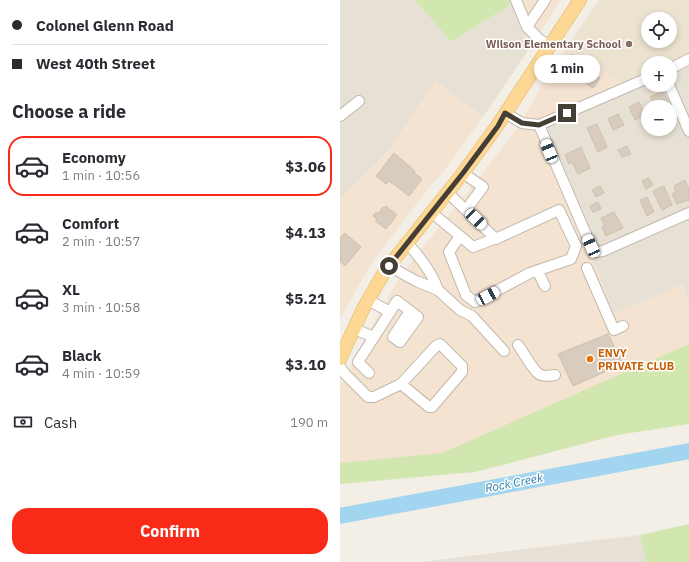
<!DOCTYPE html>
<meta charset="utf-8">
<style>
:root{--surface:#fff;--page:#f2f2f3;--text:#2b2b33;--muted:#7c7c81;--line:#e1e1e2;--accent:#f82a18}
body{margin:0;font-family:"IBM Plex Sans",sans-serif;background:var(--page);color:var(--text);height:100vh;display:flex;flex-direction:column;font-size:15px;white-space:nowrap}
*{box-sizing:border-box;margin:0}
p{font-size:13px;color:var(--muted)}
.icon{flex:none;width:22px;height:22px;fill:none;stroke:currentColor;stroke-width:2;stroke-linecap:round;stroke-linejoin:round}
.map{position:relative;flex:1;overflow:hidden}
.details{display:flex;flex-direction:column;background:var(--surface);width:340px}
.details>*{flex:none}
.hud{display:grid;align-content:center;height:88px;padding:0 12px;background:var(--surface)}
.buttons{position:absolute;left:301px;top:12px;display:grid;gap:8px}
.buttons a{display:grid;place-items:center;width:36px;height:36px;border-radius:50%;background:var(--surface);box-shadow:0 2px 6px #0003;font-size:20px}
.end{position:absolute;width:18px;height:18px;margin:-9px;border:5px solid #453e35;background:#fff;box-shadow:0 0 0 2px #fff}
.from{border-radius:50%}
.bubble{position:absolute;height:28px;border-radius:14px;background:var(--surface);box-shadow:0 2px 6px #0003;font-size:13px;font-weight:700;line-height:28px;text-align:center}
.car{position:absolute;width:12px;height:24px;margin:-12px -6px;border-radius:5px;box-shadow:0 0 3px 1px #0007;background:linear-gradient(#fff 24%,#345 0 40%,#fff 0 76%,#345 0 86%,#fff 0)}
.hud b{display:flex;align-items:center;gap:14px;height:38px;font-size:15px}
.hud b+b{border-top:1px solid var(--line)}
.hud i{width:10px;height:10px;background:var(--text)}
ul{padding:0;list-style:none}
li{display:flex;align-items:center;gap:12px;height:60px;margin:0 8px 6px;padding:0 4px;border:2px solid transparent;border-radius:16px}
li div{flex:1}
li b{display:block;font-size:15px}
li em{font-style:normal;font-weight:700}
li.on{border-color:var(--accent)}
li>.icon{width:36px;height:36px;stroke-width:1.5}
h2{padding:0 12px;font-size:18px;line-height:48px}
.pay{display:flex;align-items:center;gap:10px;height:44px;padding:0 12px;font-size:15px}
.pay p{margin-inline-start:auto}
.cta{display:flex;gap:8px;margin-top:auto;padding:8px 12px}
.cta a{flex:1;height:46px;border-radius:16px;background:var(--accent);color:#fff;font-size:16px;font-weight:700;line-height:46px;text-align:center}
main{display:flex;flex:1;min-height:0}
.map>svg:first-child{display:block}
.residential{fill:#e7e0d4;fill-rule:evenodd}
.commercial{fill:#f5e3d1}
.education{fill:#ece2d0;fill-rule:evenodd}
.green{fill:#d2e7af}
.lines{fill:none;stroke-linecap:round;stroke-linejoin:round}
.river{stroke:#a2d5ef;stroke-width:16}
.building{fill:#d7ccbe;stroke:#cfc0af}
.minor-casing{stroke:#c1b8ac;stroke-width:12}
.major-casing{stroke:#e2b464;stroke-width:14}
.minor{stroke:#fff;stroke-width:10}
.major{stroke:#fdd895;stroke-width:13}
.route{stroke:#453e35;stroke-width:5}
.education-dot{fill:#8d6e63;stroke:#fff;stroke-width:1.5}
.food-dot{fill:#e8710a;stroke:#fff;stroke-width:1.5}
.labels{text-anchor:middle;stroke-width:3;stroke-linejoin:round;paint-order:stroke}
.education-label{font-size:11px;font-weight:bold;fill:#785e54;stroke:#fff;text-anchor:end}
.food-label{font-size:11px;font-weight:bold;fill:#c56008;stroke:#fff;text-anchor:start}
.water-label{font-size:12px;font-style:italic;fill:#2e7da8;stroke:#fff}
</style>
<main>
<section class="details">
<div class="hud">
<b><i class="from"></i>Colonel Glenn Road</b>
<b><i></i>West 40th Street</b>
</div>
<h2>Choose a ride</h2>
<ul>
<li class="on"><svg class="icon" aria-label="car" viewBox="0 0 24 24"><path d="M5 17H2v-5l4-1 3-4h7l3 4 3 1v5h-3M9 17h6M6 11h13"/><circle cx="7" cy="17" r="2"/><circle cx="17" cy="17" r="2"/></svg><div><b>Economy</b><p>1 min · 10:56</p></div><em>$3.06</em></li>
<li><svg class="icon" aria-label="car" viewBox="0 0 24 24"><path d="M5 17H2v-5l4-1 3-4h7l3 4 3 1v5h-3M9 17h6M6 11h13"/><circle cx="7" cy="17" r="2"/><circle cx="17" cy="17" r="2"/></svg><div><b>Comfort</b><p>2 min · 10:57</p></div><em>$4.13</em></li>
<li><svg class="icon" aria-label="car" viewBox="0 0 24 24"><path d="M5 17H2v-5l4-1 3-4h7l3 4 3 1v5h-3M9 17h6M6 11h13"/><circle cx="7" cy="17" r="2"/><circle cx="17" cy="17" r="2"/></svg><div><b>XL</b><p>3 min · 10:58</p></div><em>$5.21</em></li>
<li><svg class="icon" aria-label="car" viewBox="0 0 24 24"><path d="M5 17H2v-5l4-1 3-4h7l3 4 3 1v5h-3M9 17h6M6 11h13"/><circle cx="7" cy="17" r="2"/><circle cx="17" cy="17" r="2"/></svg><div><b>Black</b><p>4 min · 10:59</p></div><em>$3.10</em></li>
</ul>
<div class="pay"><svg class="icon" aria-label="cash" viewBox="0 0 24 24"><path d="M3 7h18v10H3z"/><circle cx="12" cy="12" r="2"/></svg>Cash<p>190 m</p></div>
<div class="cta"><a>Confirm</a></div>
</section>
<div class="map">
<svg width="349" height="562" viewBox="0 0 349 562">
<rect width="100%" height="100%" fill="#f3eee6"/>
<path class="residential" d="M0,0H75L111,42L173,3L191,46L143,117L95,81L49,150L0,199Z
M349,61V305L342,285L274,313L199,125L308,78V85H330V69ZM308,107H330V129H308Z
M300,535L306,562H82Z"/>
<path class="commercial" d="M172,0H221L191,46L173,3Z
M227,47L289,87L199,125L274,313L342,285L349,305V344L106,453L0,463V386L28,333L58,280L77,254L124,197L182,123L184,117L204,81Z
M95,81L143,117L101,175L95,180L35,258L0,318V199L49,150Z"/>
<path class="education" d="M259,0H349V61L330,69V63H308V78L289,87L227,47ZM308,19H330V41H308Z"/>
<path class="green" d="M75,0H172L173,3L111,42Z
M349,344V424L277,435L135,472L0,484V463L102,453Z
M349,524V562H306L300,535Z"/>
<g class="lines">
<path class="river" d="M0,516L349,451"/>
</g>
<path class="building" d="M232,54L241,60L231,74L221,67Z
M239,64L260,78L253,88L232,74Z
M323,91L329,104L322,107H315L310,97Z
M299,102L305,115L295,120L289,107Z
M278,114L284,125L273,130L268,119Z
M257,124L267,147L258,152L247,128Z
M287,146L291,154L282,157L278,150Z
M241,147L250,168L238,174L232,162L229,164L225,155Z
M54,153L75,171L74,173L82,179L69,196L49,181L46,184L36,176Z
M309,178L313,185L306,189L302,181Z
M345,180L349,189V200L337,204L332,194L336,192L334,186Z
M260,186L264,193L256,197L252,190Z
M324,186L332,205L322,210L313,191Z
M307,197L314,212L307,216L300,200Z
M258,202L261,209L253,212L250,206Z
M46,206L57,215L46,229L35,221L37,219L33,216L36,212L38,214L43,207L44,208Z
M274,212L283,228L266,236L262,227L265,226L261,218Z
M5,233L21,247L5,266L0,261V238Z
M268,334L283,364L233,386L218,354Z"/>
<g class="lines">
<g class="minor-casing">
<path id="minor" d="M176,0L187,27L199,39L210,46
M187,27L205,0
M330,69L349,59
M329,85L349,131
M165,113L182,123L199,125L308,78
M0,116L19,101
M199,125L251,246L256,252L263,251L349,213
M123,173L143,187L126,210
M107,192L156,239
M91,212L120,236L109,252L126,295L135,302L190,273L231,259L236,246L219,210L162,236L133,247L120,236
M67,243C80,257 92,272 98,290
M49,266L76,281L98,290L120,310L132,316L164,351
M247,268L274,330L283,326
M198,272L205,286
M28,300L50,312L18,362L29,373
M50,312L57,301L78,317L60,342L53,337L70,311
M14,329L34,337
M178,345C184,353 192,369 199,374C204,377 210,376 215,375
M0,367L5,374L28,397H34L61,384L96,346L100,344L122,366V372L92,407H89L61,384"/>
</g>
<g class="major-casing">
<path id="major" d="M0,359L24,307L45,271L123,173L157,126L240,0"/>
</g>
<use href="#minor" class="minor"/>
<use href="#major" class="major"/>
</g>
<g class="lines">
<path class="route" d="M49,266L123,173L158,126L165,113L182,123L199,125L227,113"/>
</g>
<circle class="education-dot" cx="289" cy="44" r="4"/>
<circle class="food-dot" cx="250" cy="359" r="4"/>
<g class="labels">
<g class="education-label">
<text x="281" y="48">Wilson Elementary School</text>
</g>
<g class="food-label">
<text x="258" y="357">ENVY<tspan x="258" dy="13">PRIVATE CLUB</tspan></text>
</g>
<g class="water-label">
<text transform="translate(174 483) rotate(-11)" y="4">Rock Creek</text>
</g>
</g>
</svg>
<div class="buttons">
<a><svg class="icon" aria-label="locate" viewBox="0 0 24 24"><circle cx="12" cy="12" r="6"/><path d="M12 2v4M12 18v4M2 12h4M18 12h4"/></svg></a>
<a>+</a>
<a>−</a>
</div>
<i class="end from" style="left:49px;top:266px"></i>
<i class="end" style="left:227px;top:113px"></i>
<div class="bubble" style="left:194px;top:55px;width:66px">1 min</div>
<i class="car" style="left:209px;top:151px;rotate:338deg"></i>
<i class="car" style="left:136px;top:219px;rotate:134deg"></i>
<i class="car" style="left:251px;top:246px;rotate:336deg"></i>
<i class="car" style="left:148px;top:296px;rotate:62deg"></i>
</div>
</main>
